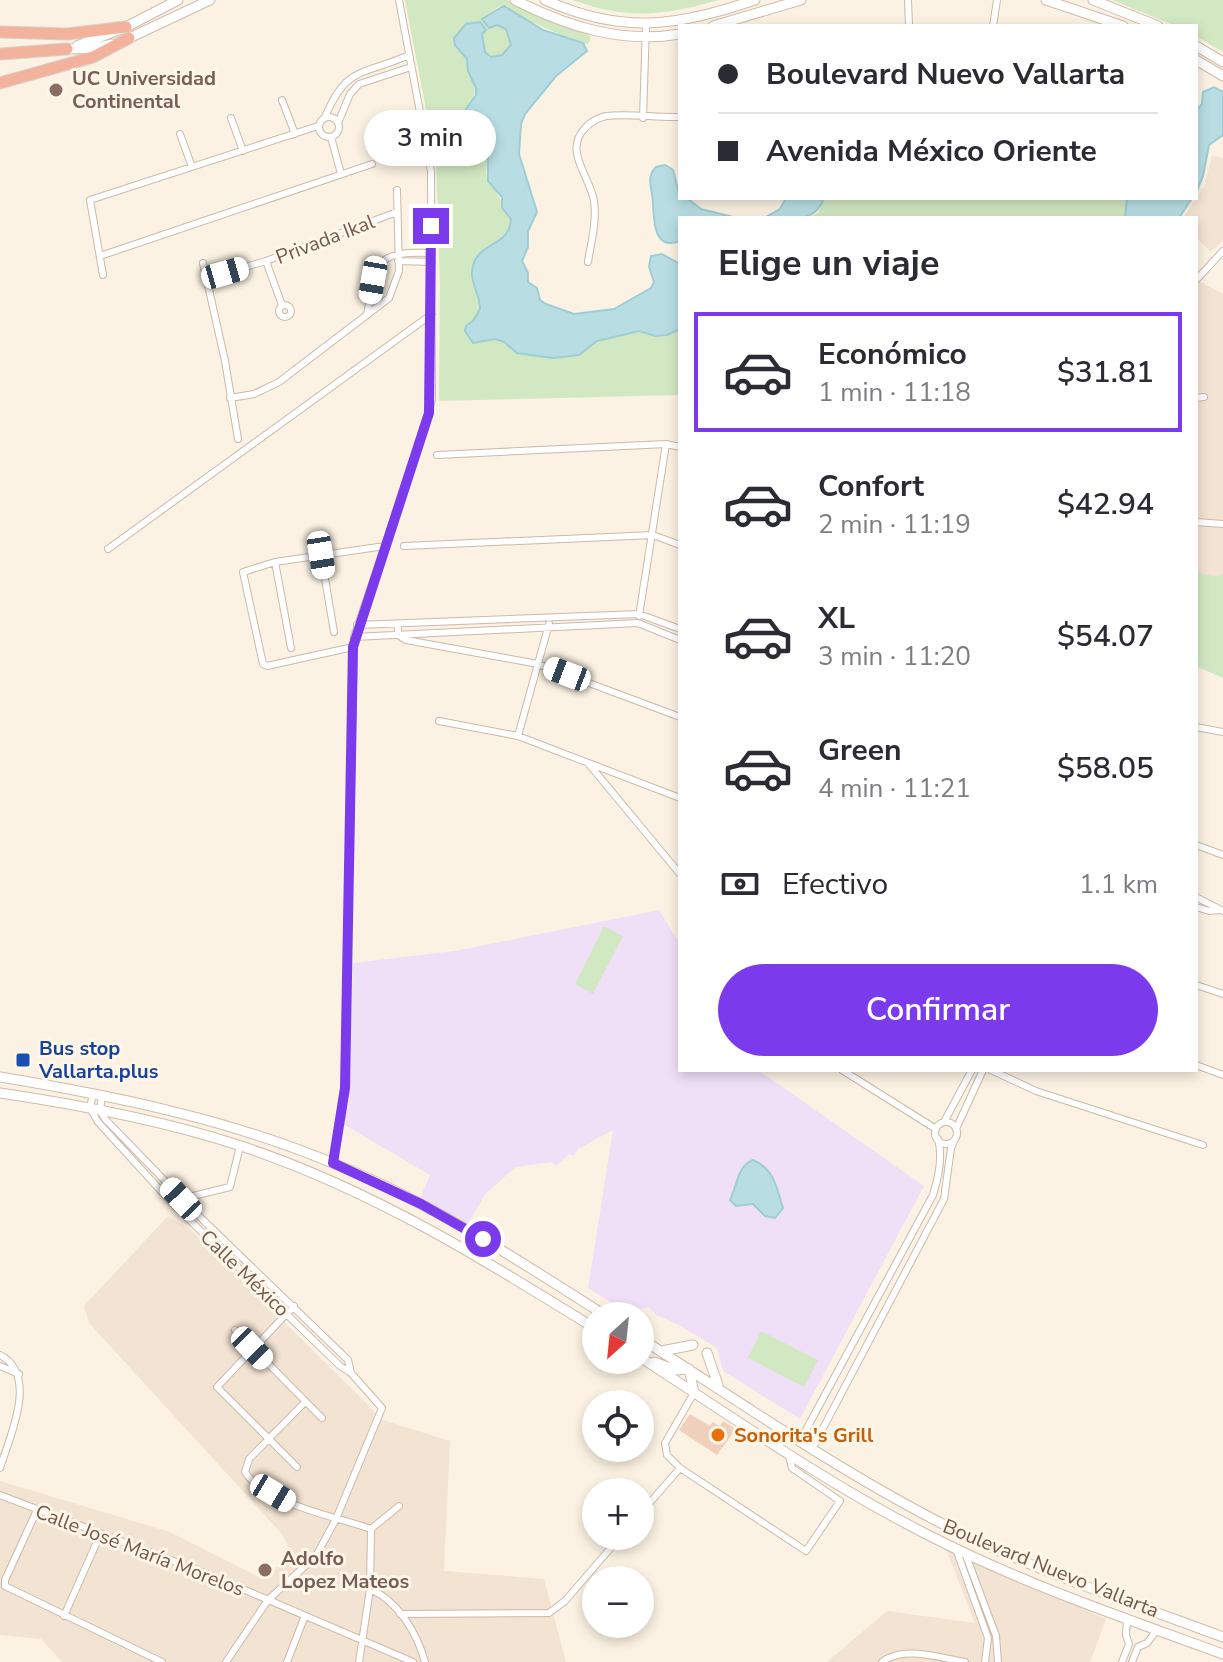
<!DOCTYPE html>
<html lang="es">
<meta charset="utf-8">
<style>
:root{--surface:#fff;--page:#f2f2f3;--text:#2b2b33;--muted:#7c7c81;--line:#e1e1e2;--accent:#7c3aed}
body{margin:0;font-family:"Nunito Sans",sans-serif;background:var(--page);color:var(--text);height:100vh;display:flex;flex-direction:column;font-size:30px;white-space:nowrap}
*{box-sizing:border-box;margin:0}
p{font-size:26px;color:var(--muted)}
.icon{flex:none;width:44px;height:44px;fill:none;stroke:currentColor;stroke-width:2;stroke-linecap:round;stroke-linejoin:round}
.map{position:relative;flex:1;overflow:hidden}
.details{position:absolute;left:678px;top:216px;width:520px;height:856px;display:flex;flex-direction:column;background:var(--surface);border-radius:0px;box-shadow:0 4px 12px #0003}
.details>*{flex:none}
.hud{position:absolute;left:678px;top:24px;width:520px;height:176px;border-radius:0px;box-shadow:0 4px 12px #0003;display:grid;align-content:center;height:176px;padding:0 40px;background:var(--surface)}
.needle{width:52px;rotate:207deg}
.tools{position:absolute;left:582px;top:1302px;display:grid;gap:16px}
.tools a{display:grid;place-items:center;width:72px;height:72px;border-radius:50%;background:var(--surface);box-shadow:0 4px 12px #0003;font-size:40px}
.end{position:absolute;width:36px;height:36px;margin:-18px;border:10px solid #7c3aed;background:#fff;box-shadow:0 0 0 4px #fff}
.from{border-radius:50%}
.bubble{position:absolute;height:56px;border-radius:28px;background:var(--surface);box-shadow:0 4px 12px #0003;font-size:26px;font-weight:600;line-height:56px;text-align:center}
.car{position:absolute;width:24px;height:48px;margin:-24px -12px;border-radius:10px;box-shadow:0 0 6px 2px #0007;background:linear-gradient(#fff 24%,#345 0 40%,#fff 0 76%,#345 0 86%,#fff 0)}
.hud b{display:flex;align-items:center;gap:28px;height:76px;font-size:30px}
.hud b+b{border-top:2px solid var(--line)}
.hud i{width:20px;height:20px;background:var(--text)}
ul{padding:0;list-style:none}
li{display:flex;align-items:center;gap:24px;height:120px;margin:0 16px 12px;padding:0 24px;border:4px solid transparent;border-radius:0px}
li div{flex:1}
li b{display:block;font-size:30px}
li em{font-style:normal;font-weight:600}
li.selected{border-color:var(--accent)}
li>.icon{width:72px;height:72px;stroke-width:1.5}
h2{padding:0 40px;font-size:36px;line-height:96px}
.pay{display:flex;align-items:center;gap:20px;height:88px;padding:0 40px;font-size:30px}
.pay p{margin-inline-start:auto}
.primary-button{display:flex;gap:16px;margin-top:auto;padding:16px 40px}
.primary-button a{flex:1;height:92px;border-radius:48px;background:var(--accent);color:#fff;font-size:32px;font-weight:600;line-height:92px;text-align:center}
.map>svg:first-child{display:block}
.residential{fill:#f3e3d2}
.education{fill:#efe0f7}
.green{fill:#d2e8c2}
.water{fill:#b8dee4;stroke:#9fcdd5;stroke-width:2}
.building{fill:#f0d0bc}
.lines{fill:none;stroke-linecap:round;stroke-linejoin:round}
.street-casing{stroke:#ccb9aa;stroke-width:8}
.secondary-casing{stroke:#d1bbaa;stroke-width:11}
.highway-casing{stroke:#d8d0cc;stroke-width:13}
.street{stroke:#fff;stroke-width:6}
.secondary{stroke:#fff;stroke-width:9}
.highway{stroke:#f3b29c;stroke-width:11}
.route{stroke:#7c3aed;stroke-width:10}
.education-dot{fill:#8d6e63;stroke:#fef6e9;stroke-width:3}
.transit-dot{fill:#1a4fb4;stroke:#fef6e9;stroke-width:3}
.food-dot{fill:#e8710a;stroke:#fef6e9;stroke-width:3}
.labels{text-anchor:middle;stroke-width:6;stroke-linejoin:round;paint-order:stroke}
.education-label{font-size:20px;font-weight:bold;fill:#785e54;stroke:#fef6e9;text-anchor:start}
.street-label{font-size:20px;fill:#72584a;stroke:#fef6e9}
.transit-label{font-size:20px;font-weight:bold;fill:#164399;stroke:#fef6e9;text-anchor:start}
.food-label{font-size:20px;font-weight:bold;fill:#c56008;stroke:#fef6e9;text-anchor:start}
</style>
<div class="map">
<svg width="1223" height="1662" viewBox="0 0 1223 1662">
<rect width="100%" height="100%" fill="#fbf2e3"/>
<path class="residential" d="M1212,156L1223,158V240L1211,252L1196,237V218H1183L1204,187Z
M1201,282L1223,294V575L1214,576L1196,572V285Z
M168,1216L191,1230L383,1420L450,1441L444,1571L544,1579L566,1662H62L41,1639L0,1635V1481L170,1532L263,1579L292,1555L282,1534L89,1323L84,1306Z
M945,1546L1106,1619L1090,1662H827L887,1611L975,1623Z"/>
<path class="education" d="M659,910L680,944V1070H758L924,1186L800,1419L723,1371L717,1348L677,1324L656,1315L649,1307L627,1312L588,1288L613,1130L578,1149L574,1156L569,1154L556,1166L552,1162L516,1167L486,1193L468,1224L420,1198L430,1175L343,1124L349,1102L353,963L455,951Z"/>
<path class="green" d="M405,0H507L590,36V42L585,45L577,42L498,7L482,19L506,29L511,45L502,55L491,57L485,52L482,34L486,29L455,45C468,58 484,90 468,105L476,141L488,155L486,173L511,219C511,235 500,243 487,248L476,295L480,309L473,322L517,353L553,358L579,355L597,341L639,331L655,336L668,335L680,329V395L439,401L440,284L436,162Z
M572,0H719C662,16 628,20 572,0Z
M1112,0H1223V52L1196,36V26H1176Z
M824,198H1127L1125,218H809L819,212Z
M1196,572L1214,576L1223,575V678L1196,666Z
M604,926L623,936L593,994L575,984Z
M761,1331L818,1360L804,1387L748,1358Z"/>
<path class="water" d="M504,6L543,30L583,43L587,51L556,76L525,114L521,124L519,154L537,212L528,231V247L522,261L528,273V282L537,288L540,300L546,304L574,314L614,309L651,288L654,282L649,267L651,256L662,254L680,264V329L667,335L655,336L639,331L597,341L579,355L553,358L517,353L504,342L495,339L473,343L465,331L466,326L473,321L480,309C480,292 466,279 475,260C485,242 510,244 511,219L502,208V197L488,181V155L483,146L467,137L464,131L466,109L476,95V88L468,71L467,59L455,45L454,38L466,24L480,22L486,30L482,34L485,52L491,57L502,55L511,45L506,29L497,25L489,28L482,19Z
M1214,87L1223,92V135L1209,145L1203,176L1196,193V111L1202,104L1203,92Z
M665,165L673,170L680,198H687L701,209L737,218H680V241C654,251 654,222 653,204C653,190 645,178 656,167Z
M786,198H824C815,225 788,218 764,218L780,209Z
M1127,198H1192L1179,218H1125Z
M753,1160C775,1169 777,1190 783,1208L775,1218L765,1216L753,1204L736,1206L730,1200C737,1187 737,1166 753,1160Z"/>
<path class="building" d="M690,1414L710,1426L713,1422L720,1426L723,1421L736,1429L717,1455L679,1430Z"/>
<g class="lines">
<g class="street-casing">
<path id="street" d="M908,0L909,26
M993,26L997,0
M282,100L295,134
M319 127a10 10 0 1 1 20 0a10 10 0 1 1-20 0Z
M325,117C347,65 362,76 409,55
M231,118L243,151
M643,118L646,25
M338,123L350,94L359,84L411,67
M180,134L192,167
M331,137L341,174
M100,256L372,164
M266,261L282,305
M398,261L432,262
M588,262C591,242 597,222 594,201C590,176 563,151 585,128C591,121 598,118 606,116C628,113 657,118 680,117
M203,263L225,361L238,439
M103,275L90,200L318,126
M207,278L266,261L397,212
M1196,280L1223,251
M279 311a6 6 0 1 1 12 0a6 6 0 1 1-12 0Z
M367,315C376,262 374,251 432,253
M230,398L254,394L279,382L389,298L399,271L397,190
M1196,398L1204,397
M437,455L666,444L680,447
M1196,522L1223,524
M404,546L653,535L680,545
M108,549L432,314
M321,555L334,632
M275,562L291,648
M639,616L666,444
M398,624V635L406,640L538,664L680,717
M357,625L639,614L680,629
M354,637L638,623L680,640
M353,647L267,666L263,664L243,572L275,562L385,546
M439,721L518,736L680,798
M1196,727L1223,732
M518,736L549,624
M588,763L680,874
M1196,845L1223,855
M1196,897L1223,911
M1196,907L1209,911L1220,910
M1196,985L1223,994
M1196,1065L1223,1075
M842,1070L936,1129
M991,1070L1036,1091L1203,1145
M93,1093L90,1108L98,1122L173,1204L340,1366L351,1373L382,1408L336,1519L316,1556L268,1600L226,1662
M102,1096L100,1110L105,1119L203,1220L348,1360L351,1373
M944,1122L972,1070
M935 1133a11 11 0 1 1 22 0a11 11 0 1 1-22 0Z
M956,1129L983,1070
M333,1163L345,1088L354,637L425,427L432,399L431,171L399,0
M181,1199L230,1187L240,1146
M294,1306L217,1387L297,1467
M235,1330L322,1418
M0,1355C39,1375 10,1436 0,1468
M0,1366L19,1374
M694,1393L665,1443L667,1455L680,1468L806,1551L840,1501L792,1468L789,1456
M305,1402L249,1459L245,1472C265,1504 338,1517 371,1529
M800,1441L933,1195C938,1179 943,1156 938,1139
M812,1449L944,1199L951,1148L955,1139
M0,1495L210,1575L413,1662
M640,1514L680,1468
M371,1529L399,1506
M956,1549L988,1638L985,1662
M965,1553L996,1636L998,1662
M5,1586L162,1662
M5,1586V1580L37,1510
M370,1589C398,1601 417,1633 425,1662
M400,1614L549,1613L565,1601L621,1536
M64,1616L100,1535
M287,1662L304,1618
M359,1662L370,1589L371,1529
M882,1662C904,1645 940,1658 965,1662
M1122,1662L1129,1644L1126,1635L1127,1619
M1132,1662L1138,1647L1147,1643L1157,1630"/>
</g>
<g class="secondary-casing">
<path id="secondary" d="M515,0C566,26 622,44 680,34
M545,0C623,35 677,26 755,0
M1046,0L1123,26
M1093,0L1158,26
M713,26L801,0
M125,40L210,0
M77,46L126,27L178,0
M1196,46L1223,62
M67,49L95,48L111,44
M1196,60L1223,76
M0,1077C114,1096 228,1119 335,1164C432,1203 518,1260 606,1316
M0,1093C81,1105 161,1120 238,1145C367,1187 482,1258 596,1329
M640,1338C737,1400 833,1467 935,1520C1027,1568 1126,1601 1223,1637
M662,1351L693,1345
M707,1353L718,1385
M640,1357C735,1419 829,1485 930,1536C1024,1584 1124,1618 1223,1654
M654,1362L676,1370L689,1369L694,1393"/>
</g>
<g class="highway-casing">
<path id="highway" d="M0,32L67,34L126,27
M0,54L67,49
M0,83L93,57L129,38"/>
</g>
<use href="#street" class="street"/>
<use href="#secondary" class="secondary"/>
<use href="#highway" class="highway"/>
</g>
<g class="lines">
<path class="route" d="M431,226L429,413L353,647L345,1088L333,1163L421,1204L483,1239"/>
</g>
<g class="education-dot">
<circle cx="56" cy="90" r="8"/>
<circle cx="265" cy="1570" r="8"/>
</g>
<rect class="transit-dot" x="15" y="1052" width="16" height="16" rx="4"/>
<circle class="food-dot" cx="718" cy="1435" r="8"/>
<g class="labels">
<g class="education-label">
<text x="72" y="85">UC Universidad<tspan x="72" dy="23">Continental</tspan></text>
<text x="281" y="1565">Adolfo<tspan x="281" dy="23">Lopez Mateos</tspan></text>
</g>
<g class="street-label">
<text transform="translate(325 239) rotate(-21)" y="7">Privada Ikal</text>
<text transform="translate(245 1273) rotate(44)" y="7">Calle México</text>
<text transform="translate(140 1550) rotate(21)" y="7">Calle José María Morelos</text>
<text transform="translate(1051 1568) rotate(22)" y="7">Boulevard Nuevo Vallarta</text>
</g>
<g class="transit-label">
<text x="39" y="1055">Bus stop<tspan x="39" dy="23">Vallarta.plus</tspan></text>
</g>
<g class="food-label">
<text x="734" y="1442">Sonorita's Grill</text>
</g>
</g>
</svg>
<div class="tools">
<a><svg class="needle" viewBox="-14 -14 28 28"><path d="M0-13l5 13h-10z" fill="#e53935"/><path d="M0 13l5-13h-10z" fill="#7c7c81"/></svg></a>
<a><svg class="icon" aria-label="locate" viewBox="0 0 24 24"><circle cx="12" cy="12" r="6"/><path d="M12 2v4M12 18v4M2 12h4M18 12h4"/></svg></a>
<a>+</a>
<a>−</a>
</div>
<i class="end from" style="left:483px;top:1239px"></i>
<i class="end" style="left:431px;top:226px"></i>
<div class="bubble" style="left:364px;top:110px;width:132px">3 min</div>
<i class="car" style="left:225px;top:273px;rotate:74deg"></i>
<i class="car" style="left:373px;top:280px;rotate:190deg"></i>
<i class="car" style="left:321px;top:555px;rotate:171deg"></i>
<i class="car" style="left:567px;top:674px;rotate:291deg"></i>
<i class="car" style="left:181px;top:1199px;rotate:317deg"></i>
<i class="car" style="left:252px;top:1348px;rotate:136deg"></i>
<i class="car" style="left:273px;top:1493px;rotate:121deg"></i>
<div class="hud">
<b><i class="from"></i>Boulevard Nuevo Vallarta</b>
<b><i></i>Avenida México Oriente</b>
</div>
<section class="details">
<h2>Elige un viaje</h2>
<ul>
<li class="selected"><svg class="icon" aria-label="car" viewBox="0 0 24 24"><path d="M5 17H2v-5l4-1 3-4h7l3 4 3 1v5h-3M9 17h6M6 11h13"/><circle cx="7" cy="17" r="2"/><circle cx="17" cy="17" r="2"/></svg><div><b>Económico</b><p>1 min · 11:18</p></div><em>$31.81</em></li>
<li><svg class="icon" aria-label="car" viewBox="0 0 24 24"><path d="M5 17H2v-5l4-1 3-4h7l3 4 3 1v5h-3M9 17h6M6 11h13"/><circle cx="7" cy="17" r="2"/><circle cx="17" cy="17" r="2"/></svg><div><b>Confort</b><p>2 min · 11:19</p></div><em>$42.94</em></li>
<li><svg class="icon" aria-label="car" viewBox="0 0 24 24"><path d="M5 17H2v-5l4-1 3-4h7l3 4 3 1v5h-3M9 17h6M6 11h13"/><circle cx="7" cy="17" r="2"/><circle cx="17" cy="17" r="2"/></svg><div><b>XL</b><p>3 min · 11:20</p></div><em>$54.07</em></li>
<li><svg class="icon" aria-label="car" viewBox="0 0 24 24"><path d="M5 17H2v-5l4-1 3-4h7l3 4 3 1v5h-3M9 17h6M6 11h13"/><circle cx="7" cy="17" r="2"/><circle cx="17" cy="17" r="2"/></svg><div><b>Green</b><p>4 min · 11:21</p></div><em>$58.05</em></li>
</ul>
<div class="pay"><svg class="icon" aria-label="cash" viewBox="0 0 24 24"><path d="M3 7h18v10H3z"/><circle cx="12" cy="12" r="2"/></svg>Efectivo<p>1.1 km</p></div>
<div class="primary-button"><a>Confirmar</a></div>
</section>
</div>
